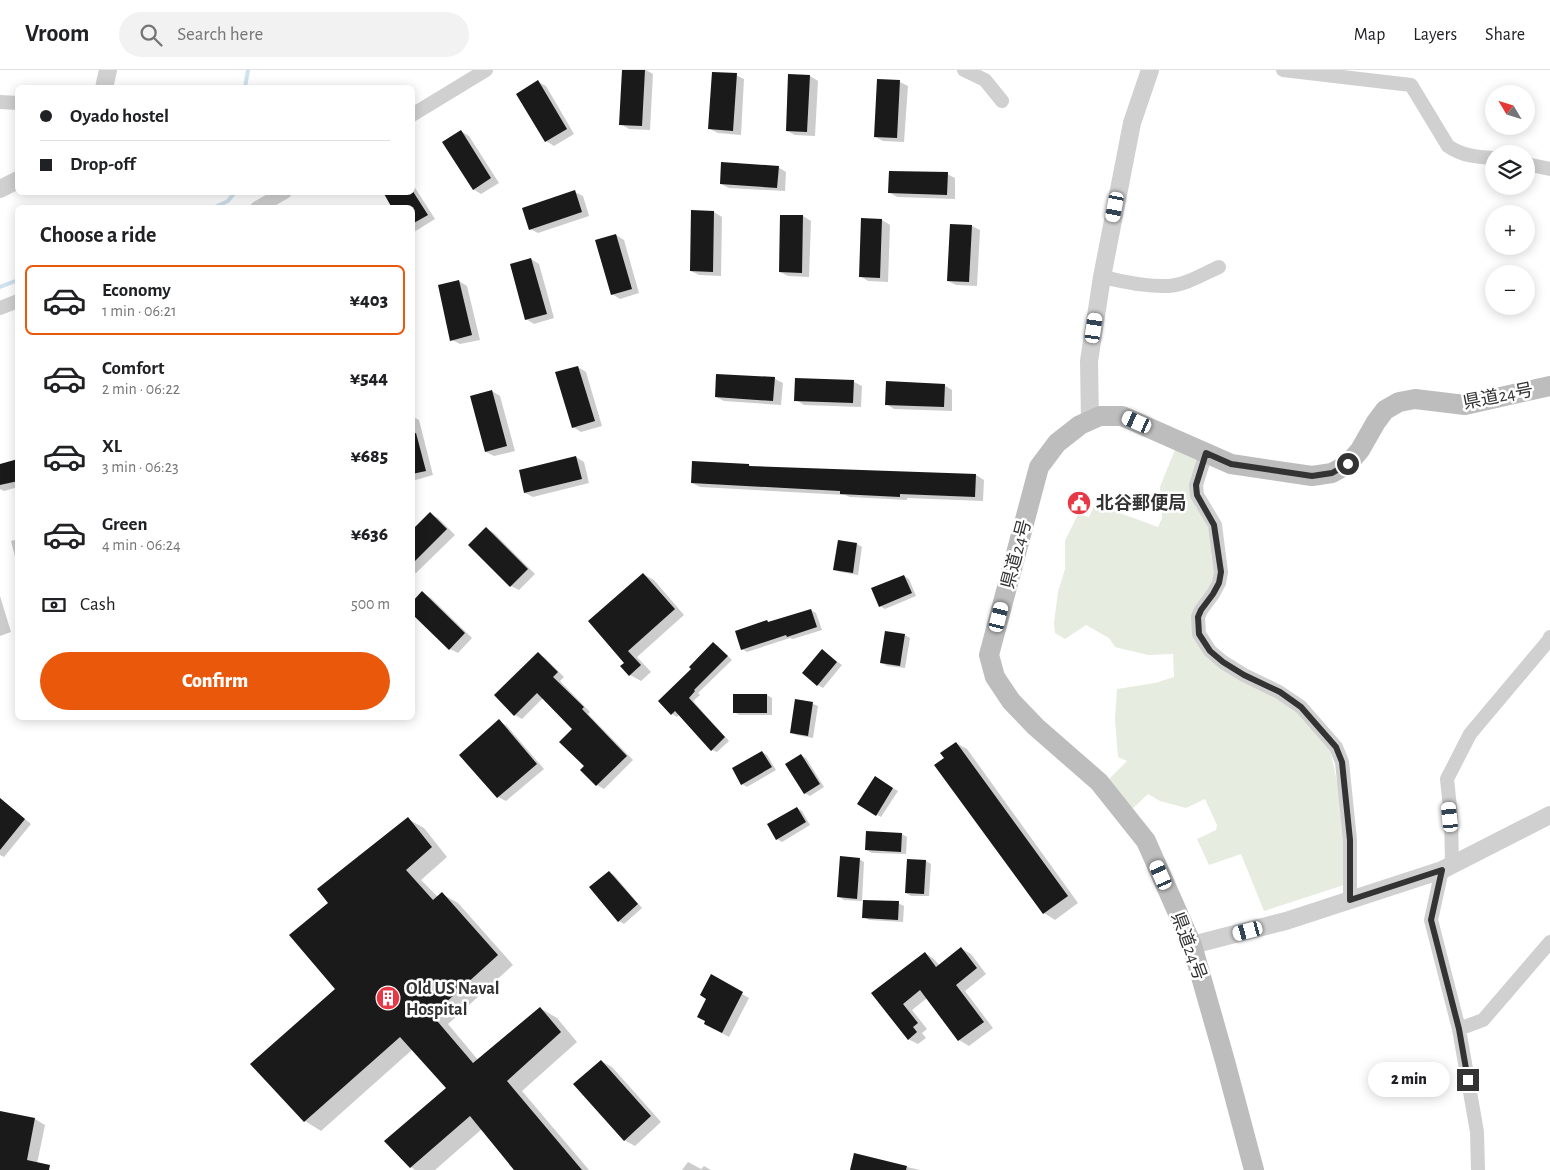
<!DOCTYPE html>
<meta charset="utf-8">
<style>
:root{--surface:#fff;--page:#f2f2f2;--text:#202124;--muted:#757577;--line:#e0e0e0;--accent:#ea580c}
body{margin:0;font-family:"Alegreya Sans","Noto Sans JP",sans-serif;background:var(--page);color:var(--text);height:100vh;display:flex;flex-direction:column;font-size:19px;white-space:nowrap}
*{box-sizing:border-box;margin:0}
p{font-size:16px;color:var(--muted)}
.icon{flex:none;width:28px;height:28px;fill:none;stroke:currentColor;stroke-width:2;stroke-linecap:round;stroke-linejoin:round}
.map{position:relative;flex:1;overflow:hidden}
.sheet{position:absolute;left:15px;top:135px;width:400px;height:515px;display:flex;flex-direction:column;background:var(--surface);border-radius:8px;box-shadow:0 2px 12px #0003}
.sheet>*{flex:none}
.hud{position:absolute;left:15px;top:15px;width:400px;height:110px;border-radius:8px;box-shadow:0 2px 12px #0003;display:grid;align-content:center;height:110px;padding:0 25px;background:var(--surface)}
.needle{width:32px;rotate:308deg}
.controls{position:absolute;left:1485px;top:15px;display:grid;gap:10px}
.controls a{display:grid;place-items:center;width:50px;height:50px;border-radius:50%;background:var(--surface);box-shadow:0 2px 12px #0003;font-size:25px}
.end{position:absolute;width:22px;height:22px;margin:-11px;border:6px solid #333;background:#fff;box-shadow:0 0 0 2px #fff}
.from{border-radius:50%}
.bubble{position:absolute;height:35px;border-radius:18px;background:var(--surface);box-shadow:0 2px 12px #0003;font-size:16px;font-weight:800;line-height:35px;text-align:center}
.car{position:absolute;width:15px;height:30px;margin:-15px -8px;border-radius:6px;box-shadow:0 0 4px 1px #0007;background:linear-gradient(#fff 24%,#345 0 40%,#fff 0 76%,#345 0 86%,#fff 0)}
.hud b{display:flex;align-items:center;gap:18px;height:48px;font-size:19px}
.hud b+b{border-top:1px solid var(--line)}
.hud i{width:12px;height:12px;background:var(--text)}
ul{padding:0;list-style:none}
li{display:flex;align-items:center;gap:15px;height:70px;margin:0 10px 8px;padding:0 15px;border:2px solid transparent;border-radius:8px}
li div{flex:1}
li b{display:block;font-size:19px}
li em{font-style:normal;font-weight:800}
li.on{border-color:var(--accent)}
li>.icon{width:45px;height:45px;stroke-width:1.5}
h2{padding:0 25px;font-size:22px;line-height:60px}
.pay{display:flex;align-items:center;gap:12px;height:55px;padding:0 25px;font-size:19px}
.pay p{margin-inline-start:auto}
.action{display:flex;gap:10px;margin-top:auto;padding:10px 25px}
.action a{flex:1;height:58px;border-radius:30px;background:var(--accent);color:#fff;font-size:20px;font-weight:800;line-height:58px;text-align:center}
header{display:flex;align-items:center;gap:30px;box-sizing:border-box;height:70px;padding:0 25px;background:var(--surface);border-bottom:1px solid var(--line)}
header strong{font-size:24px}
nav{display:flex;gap:28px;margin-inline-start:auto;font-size:18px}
.search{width:350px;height:45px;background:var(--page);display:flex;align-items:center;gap:12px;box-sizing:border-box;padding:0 18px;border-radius:28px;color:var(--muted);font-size:19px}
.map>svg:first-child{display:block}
.green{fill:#e6ecdf}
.shadow{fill:#0003}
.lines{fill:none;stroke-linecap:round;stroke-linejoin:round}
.stream{stroke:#cfe2ee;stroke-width:4}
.building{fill:#1a1a1a}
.minor{stroke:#d0d0d0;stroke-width:14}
.tertiary{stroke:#d0d0d0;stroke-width:18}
.secondary{stroke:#bdbdbd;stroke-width:20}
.route{stroke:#333;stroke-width:6}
.labels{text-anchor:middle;stroke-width:5;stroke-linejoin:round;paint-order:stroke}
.street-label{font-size:18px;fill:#333;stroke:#fff}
.poi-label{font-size:18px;font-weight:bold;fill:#333;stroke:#fff;text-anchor:start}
</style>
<header>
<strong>Vroom</strong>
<div class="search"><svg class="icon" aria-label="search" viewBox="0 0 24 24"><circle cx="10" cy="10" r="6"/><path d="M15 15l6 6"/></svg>Search here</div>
<nav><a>Map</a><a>Layers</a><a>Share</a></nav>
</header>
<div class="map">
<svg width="1550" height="1100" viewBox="0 0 1550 1100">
<rect width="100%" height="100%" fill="#fff"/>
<path class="green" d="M1178,372L1206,384L1196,411L1214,455L1220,495L1199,546L1209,579L1286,627L1330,679L1339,721L1340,740L1344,771V815L1264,841L1241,784L1209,795L1197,769L1216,760L1217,755L1205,729L1186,738L1160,731L1148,724L1127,744L1104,714L1127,691L1118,687L1115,650L1117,619L1155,613L1174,607L1173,584L1148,585L1115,577L1109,568L1086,555L1065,569L1055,563L1054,553L1058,522L1065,499V471L1078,444L1089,447L1095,434L1158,457L1162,448L1160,417Z"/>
<path class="shadow" d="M624,0H646L653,4L650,60L629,59L621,54Z
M736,5L744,9L741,65L718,63L710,59Z
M810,6L818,11L815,66L795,65L787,61Z
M538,12L546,16L574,64L554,76L546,71Z
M900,12L908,16L904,72L883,71L875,67Z
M461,61L469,66L499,113L481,124L473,119Z
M778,97L786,102L785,121L729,118L721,114Z
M947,104L955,108V129L897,127L889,122Z
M412,113L435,149L414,162L412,161Z
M575,122L583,126L589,146L538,163L530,159Z
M692,142H714L722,147L721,206L699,205L691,201Z
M803,146L811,151L809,207L788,206L780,202Z
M882,150L890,155L888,212L868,211L860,206Z
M951,155L972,156L980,160L977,216L956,215L948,211Z
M616,165L624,170L639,223L620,229L612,224Z
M531,189L539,194L554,248L534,254L526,249Z
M459,211L467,216L480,270L460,274L452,270Z
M578,297L586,302L602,356L581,362L573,357Z
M775,309L783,313L781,335L724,331L716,327Z
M854,312L862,316L861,337L804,335L796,330Z
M944,315L952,320V341L894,339L886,334Z
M492,321L500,326L515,381L494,386L486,382Z
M412,346L419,350L433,405L412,411Z
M576,387L584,392L589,413L533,427L525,423Z
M18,391V417L4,421L0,419V395Z
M749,395L752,397L976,405L984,410L983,431L907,428V430L850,427L845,425L700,417L692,413Z
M430,444L438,448L455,465L416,503L412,501V462Z
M486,458L494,463L535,504L519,520L511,516Z
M18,469V491L16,490L11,471Z
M857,474L862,477L858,505L840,502L835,500Z
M643,504L654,510L684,545L637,587L651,602L641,611L630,605L626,593L590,551Z
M904,506L909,509L916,526L885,539L880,536Z
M423,523L431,528L472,568L458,583L450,579Z
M0,526L11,562L0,566Z
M811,540L816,543L822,560L793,569L790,568L747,582L742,579L770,553Z
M886,562L905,565L910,568L905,598L887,596L882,593Z
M713,573L718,576L732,590L698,623L700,625L693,631L729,671L717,682L712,680L680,644L677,647L672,644Z
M823,581L842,595L823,618L818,615Z
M538,584L545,588L564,607L560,611L590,642L588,644L633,690L604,719L597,715L582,700L585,696L574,659L543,628L522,649L515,645Z
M767,625L772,628V645H739L734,642Z
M796,631L813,634L818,636L813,668L796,665L791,662Z
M499,651L507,656L544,699L506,731L498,727Z
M956,673L967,679L1078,833L1055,850L1044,843Z
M762,682L767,685L776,700L747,717L742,714Z
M801,685L806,688L824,717L810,726L804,723Z
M875,708L898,721L881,747L859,734Z
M0,728L31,754L4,787L0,785Z
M797,738L802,741L810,755L782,772L777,769Z
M408,749L424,758L447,787L421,810L438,827L442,824L458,833L513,895L448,954L478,990L540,938L557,948L577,972L522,1021L589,1100H516L482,1059L435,1100H415L411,1097L386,1072L448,1018L413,979L321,1061L305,1051L337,919L329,833Z
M902,764L907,767L906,784L872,783L867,780Z
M859,789L864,792L862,831L844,830L839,827Z
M926,791L931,794L929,826H911L906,823Z
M609,802L614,805L642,838L624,854L619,851Z
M898,833L904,836L903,852L869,850L864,847Z
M962,879L971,884L986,904L965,921L993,958L969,976L959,970L927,928L912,940L927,959L922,963L926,968L918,974L908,969L873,924L925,883L934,889L940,896Z
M712,906L749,928L729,967L712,958L708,928Z
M601,991L612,997L661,1052L635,1076L624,1070Z
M0,1042L35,1049L45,1055L37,1094L45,1100H0Z
M855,1085L920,1100H851Z
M688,1092L701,1099L704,1096L711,1100H682Z"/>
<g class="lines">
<path class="stream" d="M245,18L248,0
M213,138L228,131L235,122
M0,217L18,210"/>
</g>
<path class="building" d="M622,0H645L642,56L619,55Z
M712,2L737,3L733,61L708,59Z
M788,4L810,5L807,62L786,61Z
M877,9L900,10L897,68L874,67Z
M538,10L567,59L545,72L516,24Z
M461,60L491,108L473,120L442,72Z
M721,92L779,96L777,118L720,114Z
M889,101L948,102L947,125L888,123Z
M412,120L428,145L412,154V138H392L383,122H412Z
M575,120L582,142L529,160L522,138Z
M691,140L714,141L713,202L690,201Z
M780,145H803L802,203L779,202Z
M861,148L882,149L880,208L859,207Z
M950,154L972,155L969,212L947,211Z
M616,164L632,219L611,225L595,170Z
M531,188L547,244L525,250L510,194Z
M459,210L472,265L450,271L438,215Z
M578,296L595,351L572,358L555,302Z
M716,304L775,307L773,331L715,327Z
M795,308L854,310L853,333L794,331Z
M886,311L945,314L944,337L885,335Z
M492,320L507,376L485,382L470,326Z
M416,363L426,401L412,404V364Z
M576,386L582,409L524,423L519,400Z
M18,389V411L0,415V394Z
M692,391L749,394V396L976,404L975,427L900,424V427L840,424V421L691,413Z
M430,442L447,459L412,494V460Z
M486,457L528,499L510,517L468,475Z
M838,470L857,473L853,503L833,500Z
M643,503L675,539L628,581L641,595L629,606L620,596L624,593L588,551Z
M904,505L912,523L879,537L871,518Z
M422,521L465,563L449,580L412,544V532Z
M811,539L817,557L787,567L786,565L741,580L735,561L767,550L768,552Z
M885,561L905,564L900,596L880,593Z
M713,572L728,586L694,620L695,621L689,628L725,667L711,681L675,641L671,645L658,631L691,599L689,597Z
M822,579L837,592L817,616L802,603Z
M538,582L558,602L553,607L584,637L582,639L627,686L596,716L580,700L584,696L559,672L572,659L537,623L514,646L494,625Z
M733,624H767V643H733Z
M795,629L813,632L808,666L790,663Z
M499,649L537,694L497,728L459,685Z
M956,672L1068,826L1043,844L934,695L944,688L940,683Z
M762,681L772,697L741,715L732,698Z
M801,684L820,714L804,724L785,694Z
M875,706L893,718L876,746L857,734Z
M0,728L25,749L0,780Z
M797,737L806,752L776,770L767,754Z
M408,747L432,777L406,800L433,830L442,822L498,885L432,945L473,993L540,937L561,962L507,1011L582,1100H514L470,1046L410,1098L384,1071L446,1018L400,967L304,1052L250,994L335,919L289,865L328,833L317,819Z
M866,761L902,763L901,782L865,780Z
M840,786L860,788L857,829L837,827Z
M907,789L926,790L924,824L905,823Z
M609,801L638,834L618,852L589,817Z
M863,830L899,831L898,850L862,848Z
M961,877L977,898L956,915L984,952L958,971L920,920L903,934L918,953L913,957L917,962L908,970L871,923L925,882L936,897Z
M711,904L743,922L722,963L704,954L705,951L697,947L706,929L700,925Z
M601,990L651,1046L624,1071L573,1014Z
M0,1041L35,1048L27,1090L50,1095L49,1100H0Z
M854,1083L907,1096L906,1100H850Z"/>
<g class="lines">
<path class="minor" d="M964,0L985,10L1002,31
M1283,0L1411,15L1448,76C1462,86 1477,87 1494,88
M0,32L18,33
M412,45L486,0
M1526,94L1550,99
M257,138L285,122
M1102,207C1123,211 1145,217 1168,216C1186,215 1203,204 1219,197
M0,238L18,231
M1206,383L1196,415L1197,425L1215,455L1221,502L1219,513L1213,524L1201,540L1198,547L1199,564L1210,581L1223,592L1244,605L1279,622L1301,637L1336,677L1342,692L1350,770V830
M1452,793L1451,747L1447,709L1470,664L1549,570L1550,567
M1442,800L1431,850L1459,959L1477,1062L1478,1100
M1459,959L1483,950L1550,872"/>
<path class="tertiary" d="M104,18L108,0
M0,119L18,110
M1090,351L1089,291L1102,207L1132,53L1150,0
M1192,875L1286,851L1442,800L1550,745"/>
<path class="secondary" d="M1254,1100L1225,991L1192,875L1146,771L1099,712L1036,657L1011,631L995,607L989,585L1039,397L1057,373L1080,355L1100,346H1122L1231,394L1312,406L1332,403L1348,394L1360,380L1376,352L1385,340L1399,332L1415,329L1465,335L1550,316"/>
</g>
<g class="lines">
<path class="route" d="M1348,394L1332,403L1312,406L1231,394L1206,383L1196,415L1197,425L1214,455L1221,502L1219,513L1213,524L1201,540L1198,547L1199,564L1210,581L1223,592L1244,605L1280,622L1301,637L1336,677L1342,692L1350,770V830L1442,800L1431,850L1459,959L1468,1010"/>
</g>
<defs>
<g id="civic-disc" transform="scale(1.25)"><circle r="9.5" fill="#e63946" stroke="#fff"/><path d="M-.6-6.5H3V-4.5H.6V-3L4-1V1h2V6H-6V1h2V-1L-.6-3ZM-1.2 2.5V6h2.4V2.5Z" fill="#fff"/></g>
<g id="building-disc" transform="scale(1.25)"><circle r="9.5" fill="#e63946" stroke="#fff"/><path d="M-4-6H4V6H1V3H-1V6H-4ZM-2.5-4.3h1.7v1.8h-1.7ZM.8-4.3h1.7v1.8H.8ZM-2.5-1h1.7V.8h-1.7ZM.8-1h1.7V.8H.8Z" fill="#fff"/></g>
</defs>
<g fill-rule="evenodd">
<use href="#civic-disc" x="1079" y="433"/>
<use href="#building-disc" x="388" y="928"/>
</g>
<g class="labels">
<g class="street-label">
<text transform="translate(1498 326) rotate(-11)" y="6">県道24号</text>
<text transform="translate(1016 484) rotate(-75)" y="6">県道24号</text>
<text transform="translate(1189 876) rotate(70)" y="6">県道24号</text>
</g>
<g class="poi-label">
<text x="1096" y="439">北谷郵便局</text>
<text x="406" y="924">Old US Naval<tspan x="406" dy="21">Hospital</tspan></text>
</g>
</g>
</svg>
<div class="controls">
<a><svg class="needle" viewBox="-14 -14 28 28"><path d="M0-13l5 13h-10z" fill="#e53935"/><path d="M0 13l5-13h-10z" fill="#757577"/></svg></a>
<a><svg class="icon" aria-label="layers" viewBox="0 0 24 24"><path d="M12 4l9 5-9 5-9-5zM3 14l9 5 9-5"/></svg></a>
<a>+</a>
<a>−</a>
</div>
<i class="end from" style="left:1348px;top:394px"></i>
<i class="end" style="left:1468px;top:1010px"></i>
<div class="bubble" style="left:1368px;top:992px;width:82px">2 min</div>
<i class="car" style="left:1115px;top:137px;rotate:191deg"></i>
<i class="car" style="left:1094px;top:258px;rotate:8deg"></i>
<i class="car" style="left:1137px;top:352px;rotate:294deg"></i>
<i class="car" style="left:999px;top:547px;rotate:14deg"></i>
<i class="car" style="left:1450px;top:747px;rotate:354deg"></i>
<i class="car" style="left:1161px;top:805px;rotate:336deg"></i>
<i class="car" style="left:1248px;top:861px;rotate:255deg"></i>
<div class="hud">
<b><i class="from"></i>Oyado hostel</b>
<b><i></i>Drop-off</b>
</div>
<section class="sheet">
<h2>Choose a ride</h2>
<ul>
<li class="on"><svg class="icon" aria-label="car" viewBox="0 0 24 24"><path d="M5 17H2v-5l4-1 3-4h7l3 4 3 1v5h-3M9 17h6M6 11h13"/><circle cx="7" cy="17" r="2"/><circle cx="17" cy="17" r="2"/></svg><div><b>Economy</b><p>1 min · 06:21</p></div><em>¥403</em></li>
<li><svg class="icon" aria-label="car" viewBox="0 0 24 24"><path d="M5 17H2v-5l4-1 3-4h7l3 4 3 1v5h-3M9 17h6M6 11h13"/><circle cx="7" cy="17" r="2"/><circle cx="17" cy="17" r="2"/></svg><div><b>Comfort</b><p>2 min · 06:22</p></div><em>¥544</em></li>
<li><svg class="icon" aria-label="car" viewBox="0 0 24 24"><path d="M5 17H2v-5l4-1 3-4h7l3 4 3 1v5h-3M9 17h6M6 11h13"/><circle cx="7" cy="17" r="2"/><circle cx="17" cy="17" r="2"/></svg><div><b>XL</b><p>3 min · 06:23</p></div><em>¥685</em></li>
<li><svg class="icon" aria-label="car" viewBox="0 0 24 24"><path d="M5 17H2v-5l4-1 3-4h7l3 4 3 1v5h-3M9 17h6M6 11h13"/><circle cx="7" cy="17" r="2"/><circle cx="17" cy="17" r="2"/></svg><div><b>Green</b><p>4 min · 06:24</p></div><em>¥636</em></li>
</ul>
<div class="pay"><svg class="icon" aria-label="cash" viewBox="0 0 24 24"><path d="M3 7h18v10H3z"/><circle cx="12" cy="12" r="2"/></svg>Cash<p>500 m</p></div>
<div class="action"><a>Confirm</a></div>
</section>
</div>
